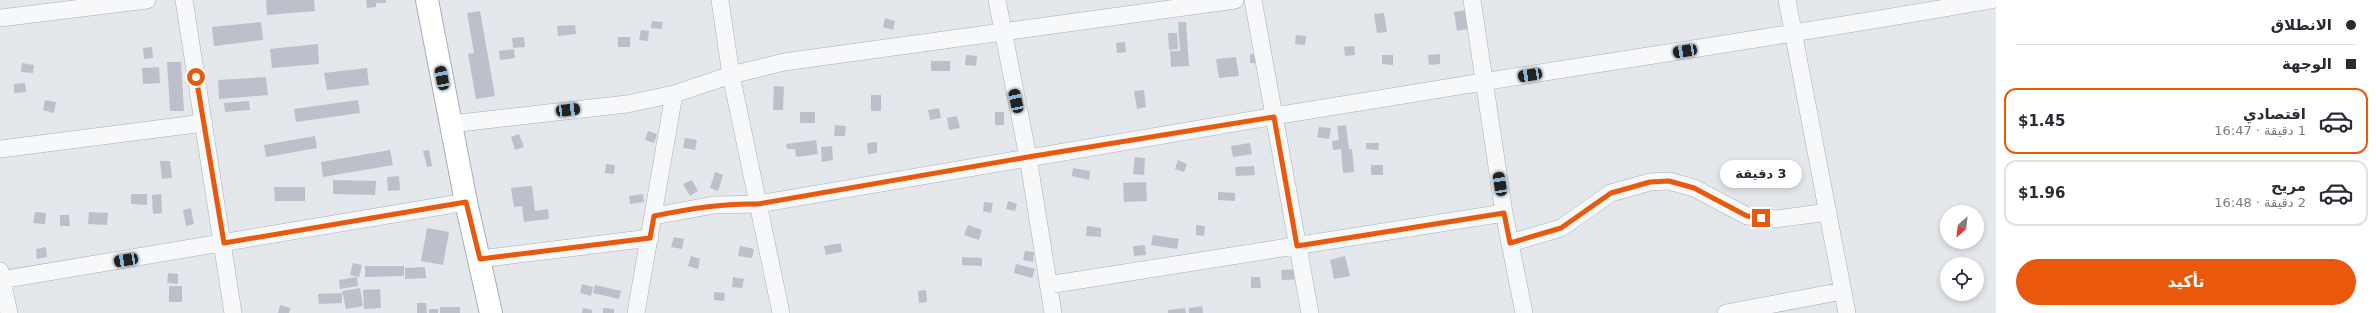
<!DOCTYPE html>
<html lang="ar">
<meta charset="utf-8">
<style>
:root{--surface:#fff;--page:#f2f2f3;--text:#2b2b33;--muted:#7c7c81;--line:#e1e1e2;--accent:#ea580c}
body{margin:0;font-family:"DejaVu Sans","Noto Sans Arabic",sans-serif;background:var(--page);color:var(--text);direction:rtl;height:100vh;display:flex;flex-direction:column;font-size:15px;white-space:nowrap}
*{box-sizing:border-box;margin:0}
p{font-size:13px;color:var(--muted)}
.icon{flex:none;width:22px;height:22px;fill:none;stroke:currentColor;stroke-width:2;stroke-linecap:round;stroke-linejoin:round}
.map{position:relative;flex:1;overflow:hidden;direction:ltr}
.sheet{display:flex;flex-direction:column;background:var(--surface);width:380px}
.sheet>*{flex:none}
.banner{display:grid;align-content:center;height:88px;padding:0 20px;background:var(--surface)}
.needle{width:26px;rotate:208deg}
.controls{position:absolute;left:1940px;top:205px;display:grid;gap:8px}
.controls a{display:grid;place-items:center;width:44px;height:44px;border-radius:50%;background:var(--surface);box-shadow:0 2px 6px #0003;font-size:20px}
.end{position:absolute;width:18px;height:18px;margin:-9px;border:5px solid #ea580c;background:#fff;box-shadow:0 0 0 2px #fff}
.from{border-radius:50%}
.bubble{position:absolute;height:28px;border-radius:14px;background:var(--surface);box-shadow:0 2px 6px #0003;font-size:13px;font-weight:700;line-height:28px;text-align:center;direction:rtl}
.car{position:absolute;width:12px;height:24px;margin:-12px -6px;border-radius:5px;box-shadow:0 0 3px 1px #0007;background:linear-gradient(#222 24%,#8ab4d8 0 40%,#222 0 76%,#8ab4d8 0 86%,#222 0)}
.banner b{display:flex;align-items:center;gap:14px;height:38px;font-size:15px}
.banner b+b{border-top:1px solid var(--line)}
.banner i{width:10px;height:10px;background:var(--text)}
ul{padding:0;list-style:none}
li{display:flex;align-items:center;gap:12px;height:66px;margin:0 8px 6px;padding:0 12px;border:2px solid var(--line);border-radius:12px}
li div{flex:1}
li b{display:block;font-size:15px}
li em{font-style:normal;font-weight:700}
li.active{border-color:var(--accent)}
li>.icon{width:36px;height:36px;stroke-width:1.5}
.cta{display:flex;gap:8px;margin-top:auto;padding:8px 20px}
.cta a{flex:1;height:46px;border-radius:24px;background:var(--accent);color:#fff;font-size:16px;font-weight:700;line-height:46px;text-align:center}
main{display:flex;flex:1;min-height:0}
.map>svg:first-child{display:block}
.building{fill:#bbc0ca}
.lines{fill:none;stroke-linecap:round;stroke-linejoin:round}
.street-casing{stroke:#a9aeb7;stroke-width:18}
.secondary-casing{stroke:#a9aeb7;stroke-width:24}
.street{stroke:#f7f8fa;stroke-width:17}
.secondary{stroke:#fff;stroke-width:22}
.route{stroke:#ea580c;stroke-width:5}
</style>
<main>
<section class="sheet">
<div class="banner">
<b><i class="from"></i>الانطلاق</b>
<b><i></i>الوجهة</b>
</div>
<ul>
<li class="active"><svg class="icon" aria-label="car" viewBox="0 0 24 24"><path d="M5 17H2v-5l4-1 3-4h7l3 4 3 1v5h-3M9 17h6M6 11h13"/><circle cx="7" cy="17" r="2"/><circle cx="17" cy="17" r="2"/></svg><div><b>اقتصادي</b><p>1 دقيقة · 16:47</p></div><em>$1.45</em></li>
<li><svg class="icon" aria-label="car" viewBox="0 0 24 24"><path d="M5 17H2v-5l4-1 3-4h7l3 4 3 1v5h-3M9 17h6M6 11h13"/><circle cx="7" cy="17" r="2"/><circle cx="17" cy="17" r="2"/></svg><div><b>مريح</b><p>2 دقيقة · 16:48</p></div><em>$1.96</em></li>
</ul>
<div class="cta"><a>تأكيد</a></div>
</section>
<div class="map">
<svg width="1996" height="313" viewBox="0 0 1996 313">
<rect width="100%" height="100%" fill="#e4e7ec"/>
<path class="building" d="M266,0H314L315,11L267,15Z
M366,0H386V3H376V7L367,8Z
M1465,10L1468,29L1457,31L1454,12Z
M480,11L495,96L476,99L468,54L474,53L467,13Z
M1384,13L1387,32L1377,33L1374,14Z
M885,18L895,21L893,30L883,27Z
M652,21L663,22L662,29L651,28Z
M261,22L263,40L214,46L212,27Z
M1178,22H1186L1189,66L1171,67L1170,51H1180Z
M575,25L576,34L558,36L557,26Z
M641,30L649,31L648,41L639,40Z
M1168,33H1177L1178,49L1169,50Z
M1296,35L1306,36L1305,45L1295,44Z
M524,37L525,47L513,48L512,38Z
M618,37H630V47H618Z
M1125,42L1126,52L1117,53L1116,43Z
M318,44L319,64L272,68L270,49Z
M1354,46L1355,55L1345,56L1344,47Z
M152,47L153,58L144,59L143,48Z
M514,49L515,58L500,60L499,51Z
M1250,54H1262V63H1250Z
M1440,54V64L1429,65L1428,55Z
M966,55L977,56L976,66L965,65Z
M1382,55H1393V65L1382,64Z
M1236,57L1239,76L1219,78L1216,59Z
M931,61H950V71H931Z
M167,62H181L184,111H170Z
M22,63L34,65L33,73L21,72Z
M159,67L160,83L143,84L142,68Z
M367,68L369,85L327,90L324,73Z
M266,77L268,95L219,99L218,80Z
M25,83L26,92L14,93V84Z
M774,86L784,87L783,110H773Z
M1144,90L1146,107L1137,109L1134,91Z
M871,95H881V111H871Z
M45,100L56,102L54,113L43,110Z
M358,100L360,113L296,122L294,109Z
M249,101L250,110L225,112L224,103Z
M939,108L941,118L930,120L928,110Z
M800,112H815V123H800Z
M995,112H1004V125H995Z
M957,116L960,128L949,130L947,118Z
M835,125L846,126L845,136H834Z
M1346,125L1349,149H1352L1354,172L1343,173L1341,149L1333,150L1332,141L1339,140L1337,126Z
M1319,127L1331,128L1329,139L1317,137Z
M648,131L657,134L654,143L645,140Z
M519,134L524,147L515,150L511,137Z
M315,136L317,148L266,157L264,145Z
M685,138L697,140L695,150L683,148Z
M816,140L818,154L796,157L795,149H787L786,144Z
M877,142V153L868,154L867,143Z
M1250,143L1252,154L1233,157L1231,146Z
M1366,143H1379L1378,150L1366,149Z
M832,146L833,160L822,162L821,147Z
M390,150L393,165L323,177L321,162Z
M429,150L432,166L427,167L423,151Z
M1135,157L1145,158L1144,175L1133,174Z
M1178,160L1187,164L1184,172L1175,169Z
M160,161H170L172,178L162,179Z
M606,164L615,165L614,174L605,173Z
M1371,165H1383V175H1371Z
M1254,166L1255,175L1236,176L1235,167Z
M1073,168L1090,171L1089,180L1072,176Z
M715,172L723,175L718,191L710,188Z
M399,176L400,190L388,191L387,177Z
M333,180L376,181L375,195L333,194Z
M692,180L698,191L690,196L683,184Z
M1146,182L1147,201L1124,202L1123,183Z
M532,186L535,211L548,209L549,219L524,222L522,206L514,207L511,188Z
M274,187H305V201H275Z
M1218,192L1235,193V201L1218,200Z
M131,194H147V205L131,204Z
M161,194L162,213L153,214L152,195Z
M643,194L644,202L630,204L629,196Z
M1008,201L1017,204L1015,211L1006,209Z
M984,202L993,203L991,213L983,211Z
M191,208L194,224L186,226L183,210Z
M35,212L46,213L45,224L33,223Z
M89,212L108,213L107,225L88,224Z
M60,215H69L70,226H60Z
M968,225L982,230L979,240L964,235Z
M1196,225L1205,226L1204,236L1196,235Z
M1087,226L1101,228V237L1086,236Z
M427,228L449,232L443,265L421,261Z
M1153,235L1179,239L1177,249L1151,245Z
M674,237L684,239L682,249L671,247Z
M841,243L842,252L826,255L824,246Z
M1145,245L1146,255L1134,256L1133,246Z
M740,246L754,249L752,258L738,256Z
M46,247L47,257L37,259L36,249Z
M1025,251L1034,252L1033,262L1023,260Z
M691,256L700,259L698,269L688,266Z
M1345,256L1350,276L1334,279L1330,260Z
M962,257L982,258V266L962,265Z
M353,263L362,265L359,277L350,275Z
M1016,264L1035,269L1032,278L1014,273Z
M365,266H404V276L365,277Z
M425,267L426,278L405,279V268Z
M1301,269L1302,279L1282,280L1281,270Z
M168,273L178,274V284L167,283Z
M357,277L358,286L340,289L339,280Z
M733,277L744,279L742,288L732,287Z
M1251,277H1260L1261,288H1251Z
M582,284L593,287L591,296L580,293Z
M595,285L621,291L619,299L593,293Z
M169,286H182V302H169Z
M360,288L363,306L346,309L342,291Z
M380,289L381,308L364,309L363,290Z
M926,290L927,302L919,303L918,291Z
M714,292L725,293L724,301L714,300Z
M342,293V303L319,304L318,294Z
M417,303H426L427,313H417Z
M280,305L290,308L289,313H278Z
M1202,306L1203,313H1189V308Z
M440,307H460V313H440Z
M583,308L592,310V313H582Z
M603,308L614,309V313H603Z
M1185,308L1186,313H1168V310Z
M429,309H438V313H429Z"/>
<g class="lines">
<g class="street-casing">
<path id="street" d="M184,0L233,313
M720,0L731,75L781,313
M997,0L1028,157L1053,313
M1253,0L1310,313
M1472,0L1504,213L1524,313
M1787,0L1847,313
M0,18L147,0
M451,124L627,104L674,94L731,75L784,62L1235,0
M0,149L204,123
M654,216L714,205L758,204C999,162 1241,121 1483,82C1652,55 1822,30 1991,0
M1510,243L1561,228L1611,193L1650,182L1669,181L1694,188L1747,216L1776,219L1828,212
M480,259L650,238
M0,271L9,313
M0,280L466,202
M1048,285L1504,213
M636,313L674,94
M1726,313L1843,291"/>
</g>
<g class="secondary-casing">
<path id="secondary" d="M427,0L466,202L491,313"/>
</g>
<use href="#street" class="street"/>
<use href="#secondary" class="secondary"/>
</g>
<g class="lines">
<path class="route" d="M196,77L224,243L466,202L480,259L650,238L654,216C689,209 723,203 758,204L1028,157L1274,117L1297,246L1504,213L1510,243L1561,228L1611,193L1650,182L1669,181L1694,188L1747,216L1761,218"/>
</g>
</svg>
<div class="controls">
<a><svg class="needle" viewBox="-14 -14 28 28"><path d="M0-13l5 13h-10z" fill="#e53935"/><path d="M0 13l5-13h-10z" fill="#7c7c81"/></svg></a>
<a><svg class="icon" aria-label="locate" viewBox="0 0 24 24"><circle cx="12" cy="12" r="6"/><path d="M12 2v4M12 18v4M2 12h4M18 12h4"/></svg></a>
</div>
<i class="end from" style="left:196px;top:77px"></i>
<i class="end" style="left:1761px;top:218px"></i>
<div class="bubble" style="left:1720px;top:160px;width:82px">3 دقيقة</div>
<i class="car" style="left:1685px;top:51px;rotate:261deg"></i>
<i class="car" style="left:1530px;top:75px;rotate:261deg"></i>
<i class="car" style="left:442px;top:78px;rotate:349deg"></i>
<i class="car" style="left:1016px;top:101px;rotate:348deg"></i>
<i class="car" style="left:568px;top:110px;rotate:83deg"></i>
<i class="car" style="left:1500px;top:184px;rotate:351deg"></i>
<i class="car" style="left:126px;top:260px;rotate:261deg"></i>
</div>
</main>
